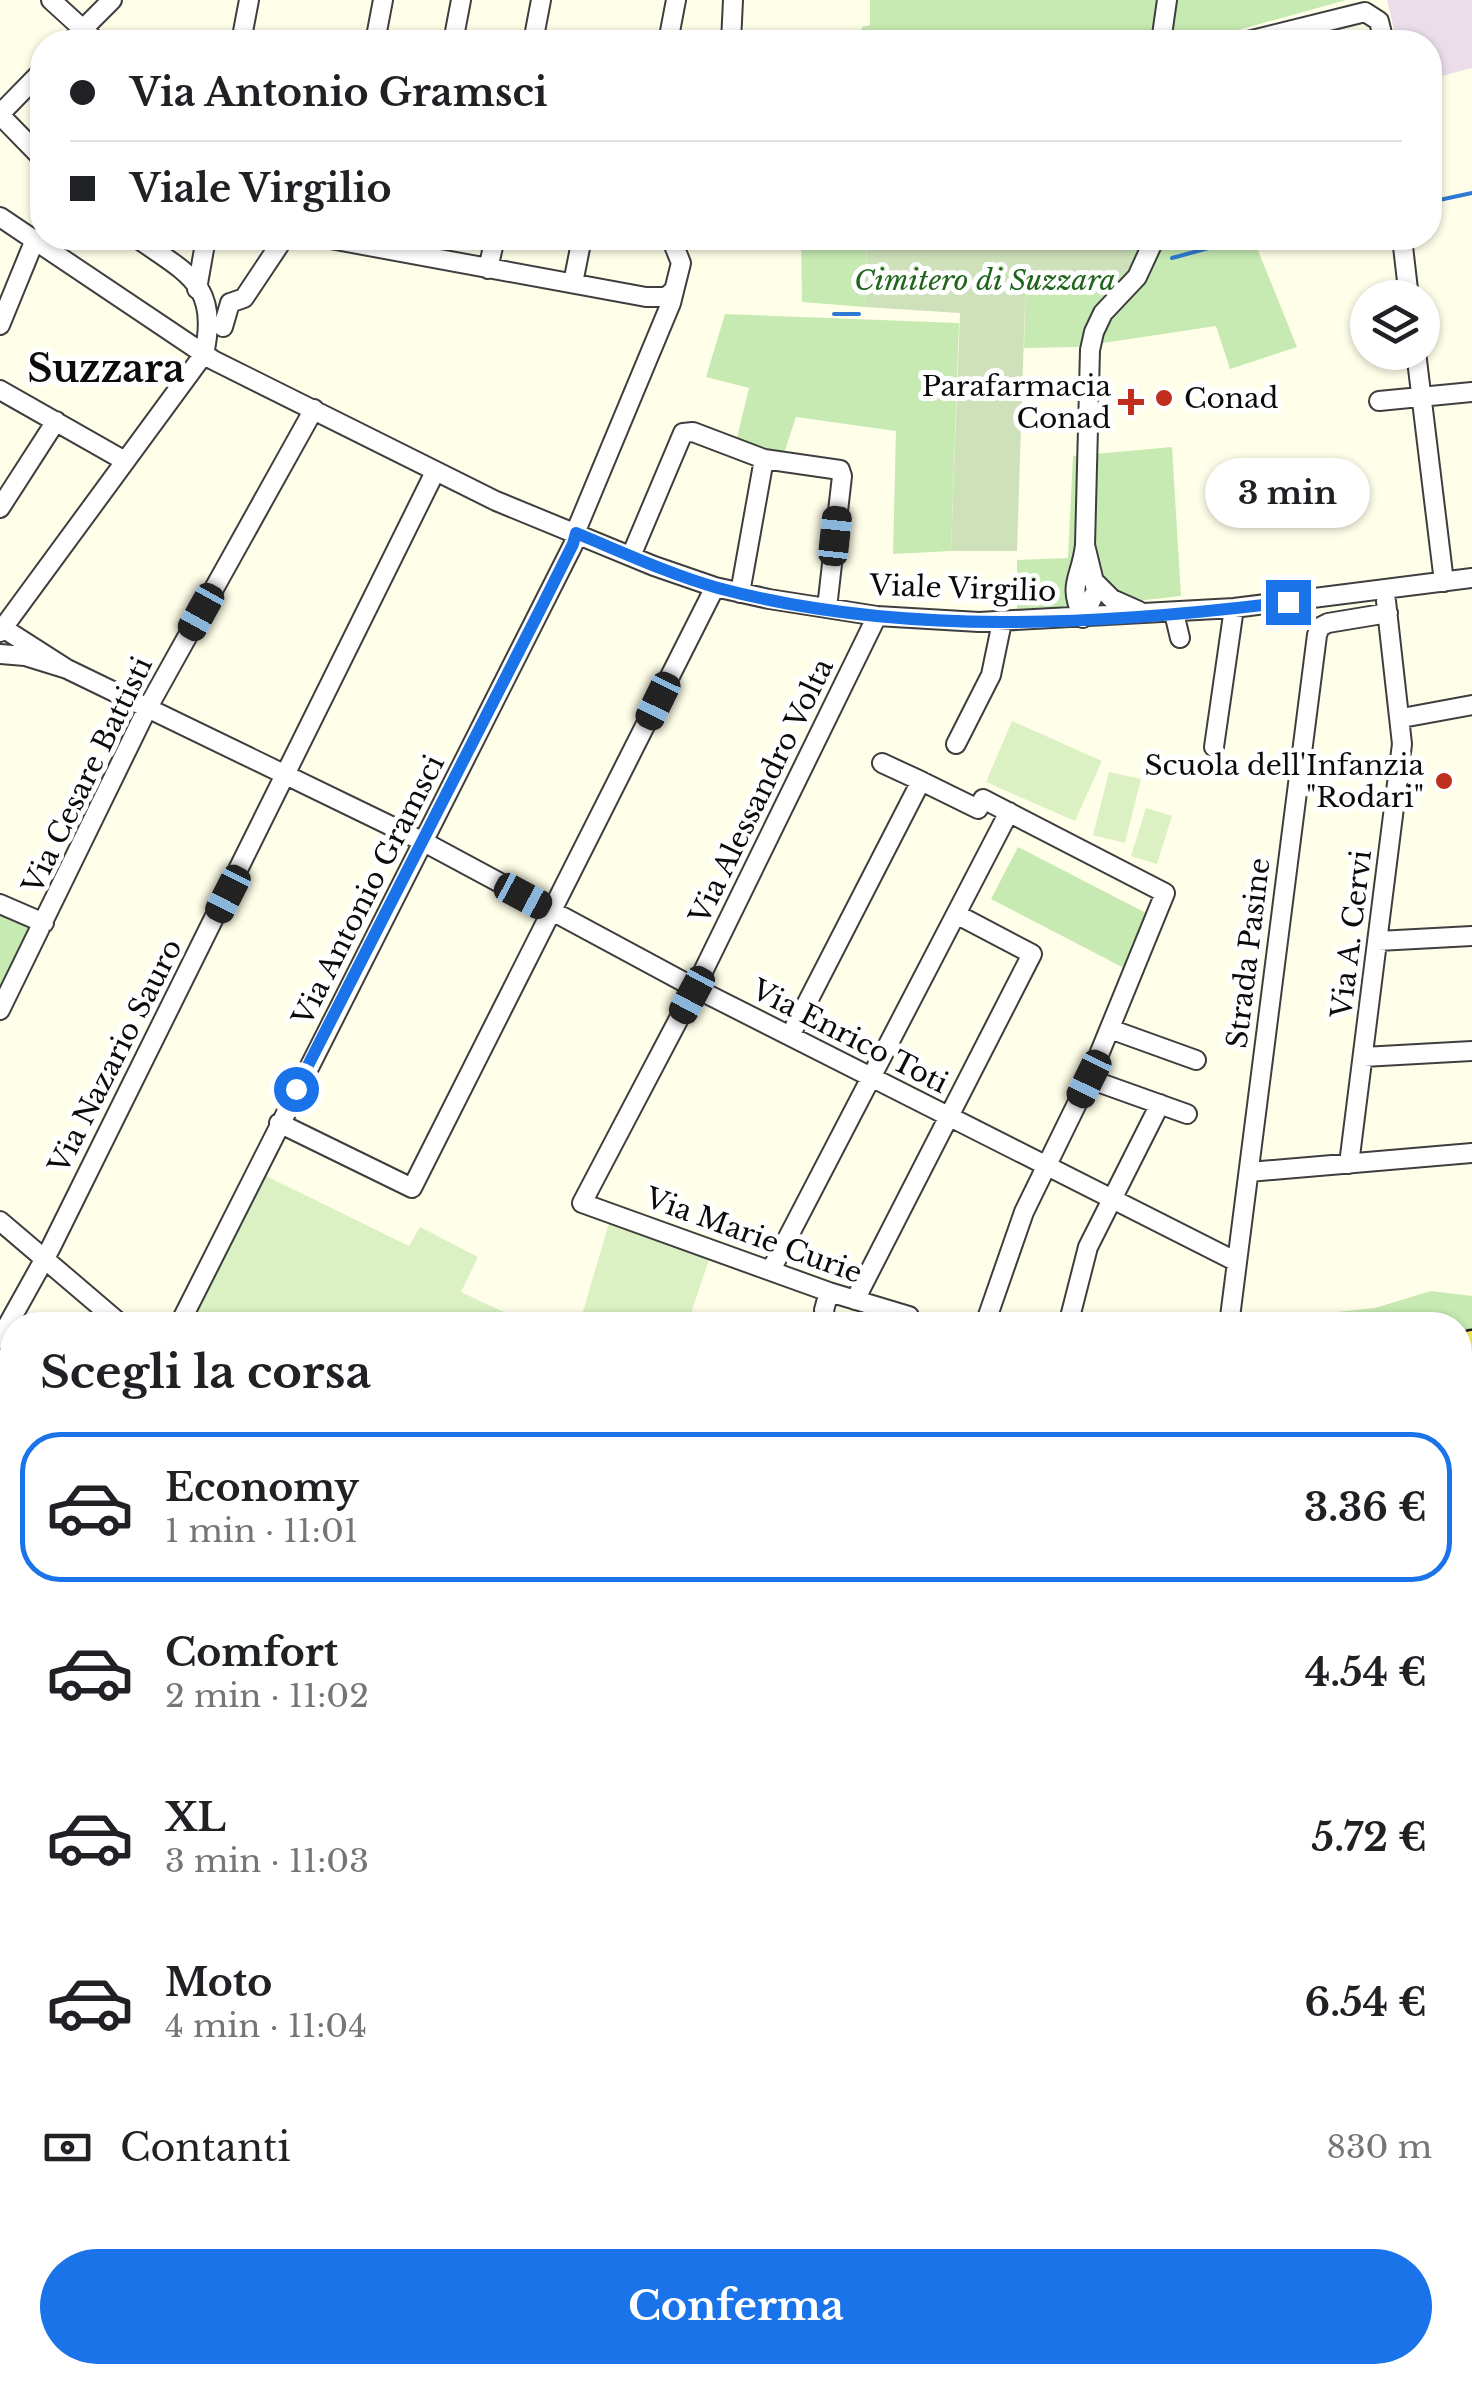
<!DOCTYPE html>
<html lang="it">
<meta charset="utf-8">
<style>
:root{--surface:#fff;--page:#f6f6f6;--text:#202124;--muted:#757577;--line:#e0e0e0;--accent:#1a73e8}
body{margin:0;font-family:"Libre Baskerville",serif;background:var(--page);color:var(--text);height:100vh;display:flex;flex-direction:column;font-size:38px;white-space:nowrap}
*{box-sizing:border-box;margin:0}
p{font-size:32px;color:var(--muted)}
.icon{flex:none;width:55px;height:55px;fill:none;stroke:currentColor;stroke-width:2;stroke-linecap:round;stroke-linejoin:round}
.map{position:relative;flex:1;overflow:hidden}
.drawer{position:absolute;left:0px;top:1312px;width:1472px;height:1072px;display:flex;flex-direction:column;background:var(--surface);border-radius:40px 40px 0 0;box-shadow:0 2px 8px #0004}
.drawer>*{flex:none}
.hud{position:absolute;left:30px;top:30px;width:1412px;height:220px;border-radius:40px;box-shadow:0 2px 8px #0004;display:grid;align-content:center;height:220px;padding:0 40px;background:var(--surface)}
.controls{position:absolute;left:1350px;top:280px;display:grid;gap:20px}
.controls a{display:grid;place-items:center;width:90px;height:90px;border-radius:50%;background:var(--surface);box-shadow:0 2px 8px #0004;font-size:50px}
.end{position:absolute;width:45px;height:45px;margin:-22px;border:12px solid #1a73e8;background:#fff;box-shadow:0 0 0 5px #fff}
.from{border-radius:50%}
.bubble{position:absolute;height:70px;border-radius:35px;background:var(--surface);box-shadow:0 2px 8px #0004;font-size:32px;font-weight:700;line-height:70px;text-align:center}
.car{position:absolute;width:30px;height:60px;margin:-30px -15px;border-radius:12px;box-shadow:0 0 8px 2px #0007;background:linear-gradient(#222 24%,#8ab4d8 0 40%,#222 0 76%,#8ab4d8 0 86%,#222 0)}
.hud b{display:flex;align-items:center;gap:35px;height:95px;font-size:38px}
.hud b+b{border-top:2px solid var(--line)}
.hud i{width:25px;height:25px;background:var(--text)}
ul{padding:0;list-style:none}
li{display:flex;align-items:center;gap:30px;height:150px;margin:0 20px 15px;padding:0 20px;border:5px solid transparent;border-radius:40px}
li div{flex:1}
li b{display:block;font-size:38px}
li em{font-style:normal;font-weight:700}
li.on{border-color:var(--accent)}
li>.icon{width:90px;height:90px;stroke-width:1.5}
h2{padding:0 40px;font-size:45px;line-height:120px}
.pay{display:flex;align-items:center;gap:25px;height:110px;padding:0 40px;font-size:38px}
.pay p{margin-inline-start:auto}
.primary-button{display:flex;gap:20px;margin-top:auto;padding:20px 40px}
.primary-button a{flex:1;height:115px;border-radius:60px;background:var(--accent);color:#fff;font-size:40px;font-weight:700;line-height:115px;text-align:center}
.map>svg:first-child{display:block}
.industrial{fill:#ebdeea}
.farmland{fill:#f3f6c8}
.green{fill:#c6eab1}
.cemetery{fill:#cee1ba}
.pitch{fill:#dbf1c3}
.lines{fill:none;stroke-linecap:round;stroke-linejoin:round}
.stream{stroke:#2e79d3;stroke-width:4}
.minor-casing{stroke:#3e3e3e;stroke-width:22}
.major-casing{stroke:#1c1c1c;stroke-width:25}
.minor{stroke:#fff;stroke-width:18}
.major{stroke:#ffef59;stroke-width:20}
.route{stroke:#1a73e8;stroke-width:12}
.poi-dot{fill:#c02e1d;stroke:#fff;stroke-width:4}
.labels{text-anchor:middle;stroke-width:10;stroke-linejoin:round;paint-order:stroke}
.park-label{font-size:28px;font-style:italic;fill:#1e6419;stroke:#fff}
.poi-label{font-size:28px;fill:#0b0b0b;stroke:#fff;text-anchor:end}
.street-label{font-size:28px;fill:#0b0b0b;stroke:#fff}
.district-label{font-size:38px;font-weight:bold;fill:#0b0b0b;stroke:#fff}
</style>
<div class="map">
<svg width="1472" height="2383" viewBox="0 0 1472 2383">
<rect width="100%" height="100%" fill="#fffee9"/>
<path class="industrial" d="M1387,0H1472V68L1430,79V42H1397Z"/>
<path class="farmland" d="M1472,2077V2238L1460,2242V2081Z
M1472,2305V2383H1108L1134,2372H1460V2306Z
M654,2373H730L729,2383H653Z"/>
<path class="green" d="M870,0H1346L1195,42H1043V39L960,37V42H832L833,33L861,35L862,27L870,25Z
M801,238H867L865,307L802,302Z
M1132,238H1144L1138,256L1170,238H1253L1297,347L1230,369L1216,326L1076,347L1024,348L1026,271L1129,273Z
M725,314L959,323L951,551L893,554L896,431L796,417L784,453L736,442L749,388L706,377Z
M1172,447L1181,596L1017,614V560L1068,558L1073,456Z
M1018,847L1150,915L1126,969L991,899Z
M0,911L44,931L0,1023Z
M1431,1291L1472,1296V1329L1460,1333V1325H1254L1252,1321L1375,1308Z
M1472,1876V2077L1460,2081V1877Z
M0,2177H12V2308L0,2304Z
M730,2372L1129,2373L1106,2383H729Z
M366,2373H503L502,2383H392Z"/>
<path class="cemetery" d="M867,238H1132L1130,273L1026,272L1017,551H951L960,313L865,307Z"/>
<path class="pitch" d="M1012,721L1102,761L1075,821L986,782Z
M1109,772L1141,779L1125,843L1093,835Z
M1146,808L1172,816L1157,864L1131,856Z
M260,1173L409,1246L420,1227L478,1257L461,1292L531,1325H183Z
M610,1220L711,1254L687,1325H579Z"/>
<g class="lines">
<path class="stream" d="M1430,202L1472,193
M1172,258L1246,238
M1050,285L1110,276
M834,314H859
M1460,2241L1472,2237
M460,2383L470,2372
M1091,2383L1118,2372"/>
<g class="minor-casing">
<path id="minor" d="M51,0L97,42
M70,42L112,0
M241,42L249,0
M375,42L383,0
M453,42L461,0
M533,42L541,0
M668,42L676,0
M731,42L733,0
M1161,42L1167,0
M1244,42L1365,12L1379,21L1384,42
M0,114L42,71
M0,115L42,158
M0,217L213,360L496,501L654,566L715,587L769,599L877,616L979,622L1234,608L1472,578
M325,238L646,297H666L672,292
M1402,238L1409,298
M488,269L495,238
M573,283L582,238
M197,289L206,238
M230,303L244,298L284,238
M0,325L34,242
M223,327L230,303
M1416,352L1444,582
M0,390L125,461
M1379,401L1472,392
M0,508L56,421
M1085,545L1096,590L1083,618C1067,582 1081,580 1085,545L1090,350L1094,332L1103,313L1137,277L1155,238
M631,556L683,433L693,432L764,459L840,470L842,476L827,608
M1093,580L1112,599L1139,611
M740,593L764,459
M1174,613L1180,638
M877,616L695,988L582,1203L829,1292L909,1316
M0,632L204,354C220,284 186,273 137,238
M0,654L25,656L67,669L3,628
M67,669L424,842L695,988L1235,1261
M1402,718L1472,705
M956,744L991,675L1002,622
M1214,747L1234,608
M882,763L921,781
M0,904L44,923
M1378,941L1472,936
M0,1010L147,709L314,409
M1110,1029L1196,1060
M790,1036L921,781L978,809L983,799L1165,893L1089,1079L1024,1212L985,1324
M1363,1057L1472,1051
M1089,1079L1187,1114
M279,1123L412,1188L715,587
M1349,1164L1402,744L1386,601
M1249,1172L1472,1153
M0,1221L122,1325
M771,1270L1009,812
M855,1300L1032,954L956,914
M179,1325L573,545L578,526L671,303L681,263L671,238
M826,1325L824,1310L829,1292
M1068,1325L1088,1247L1160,1104
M1229,1325L1317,635L1320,627L1328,623L1388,613
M0,1339L50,1249L435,472
M0,1448L12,1454
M0,1530L12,1537
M0,1688L12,1685
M1460,1732H1472
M0,1790L12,1809
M0,2018L12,1992
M1460,2153L1472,2148
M0,2166L12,2167
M507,2383L510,2372
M1011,2383L1012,2372"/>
</g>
<g class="major-casing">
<path id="major" d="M1460,1344L1472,1341
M0,1626L12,1622"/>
</g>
<use href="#minor" class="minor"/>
<use href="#major" class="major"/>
</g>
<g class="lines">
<path class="route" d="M296,1089L540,610L573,544L576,533C622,552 669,574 718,588C902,637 1101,625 1288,602"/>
</g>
<g class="poi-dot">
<circle cx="1164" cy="398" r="10"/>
<path d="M1126 387h10v10h10v10h-10v10h-10v-10h-10v-10h10z"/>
<circle cx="1444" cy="781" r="10"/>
</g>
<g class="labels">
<g class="park-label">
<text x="985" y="290">Cimitero di Suzzara</text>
</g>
<g class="poi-label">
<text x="1111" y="396">Parafarmacia<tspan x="1111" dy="32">Conad</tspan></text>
<text x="1184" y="408" text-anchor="start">Conad</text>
<text x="1424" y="775">Scuola dell'Infanzia<tspan x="1424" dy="32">"Rodari"</tspan></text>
</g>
<g class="street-label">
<text transform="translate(963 588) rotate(2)" y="10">Viale Virgilio</text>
<text transform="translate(87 775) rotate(-64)" y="10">Via Cesare Battisti</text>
<text transform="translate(761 791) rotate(-64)" y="10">Via Alessandro Volta</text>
<text transform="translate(368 890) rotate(-63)" y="10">Via Antonio Gramsci</text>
<text transform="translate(1351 934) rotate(-83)" y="10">Via A. Cervi</text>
<text transform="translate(1248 953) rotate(-83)" y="10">Strada Pasine</text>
<text transform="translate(850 1036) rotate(27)" y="10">Via Enrico Toti</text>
<text transform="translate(115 1056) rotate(-63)" y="10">Via Nazario Sauro</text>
<text transform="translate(754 1235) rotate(20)" y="10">Via Marie Curie</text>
</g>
<g class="district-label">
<text x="106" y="382">Suzzara</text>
</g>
</g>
</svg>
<div class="controls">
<a><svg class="icon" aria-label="layers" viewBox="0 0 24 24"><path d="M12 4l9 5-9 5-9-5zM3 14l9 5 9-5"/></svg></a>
</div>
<i class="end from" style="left:296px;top:1089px"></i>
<i class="end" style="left:1288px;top:602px"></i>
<div class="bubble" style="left:1205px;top:458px;width:165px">3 min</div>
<i class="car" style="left:835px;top:536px;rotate:6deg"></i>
<i class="car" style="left:201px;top:612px;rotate:209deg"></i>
<i class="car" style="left:658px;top:701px;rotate:206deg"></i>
<i class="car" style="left:228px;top:894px;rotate:207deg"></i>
<i class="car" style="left:523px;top:896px;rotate:118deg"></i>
<i class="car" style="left:692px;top:995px;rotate:208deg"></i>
<i class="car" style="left:1089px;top:1079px;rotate:206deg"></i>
<div class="hud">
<b><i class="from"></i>Via Antonio Gramsci</b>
<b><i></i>Viale Virgilio</b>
</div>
<section class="drawer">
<h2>Scegli la corsa</h2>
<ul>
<li class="on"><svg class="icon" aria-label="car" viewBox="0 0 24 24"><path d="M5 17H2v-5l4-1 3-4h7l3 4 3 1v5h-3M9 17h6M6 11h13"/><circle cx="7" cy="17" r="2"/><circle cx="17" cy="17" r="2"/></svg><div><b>Economy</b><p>1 min · 11:01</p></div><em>3.36 €</em></li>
<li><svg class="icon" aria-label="car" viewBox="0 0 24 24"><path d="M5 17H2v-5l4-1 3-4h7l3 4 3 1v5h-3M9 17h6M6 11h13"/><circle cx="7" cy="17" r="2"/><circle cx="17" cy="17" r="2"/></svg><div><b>Comfort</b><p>2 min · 11:02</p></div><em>4.54 €</em></li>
<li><svg class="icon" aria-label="car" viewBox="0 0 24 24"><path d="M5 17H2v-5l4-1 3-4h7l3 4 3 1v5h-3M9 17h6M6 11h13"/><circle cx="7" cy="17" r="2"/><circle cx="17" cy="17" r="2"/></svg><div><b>XL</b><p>3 min · 11:03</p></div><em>5.72 €</em></li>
<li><svg class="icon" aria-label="car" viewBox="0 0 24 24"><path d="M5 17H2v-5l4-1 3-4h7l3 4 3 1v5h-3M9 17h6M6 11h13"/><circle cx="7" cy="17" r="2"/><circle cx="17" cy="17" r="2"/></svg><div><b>Moto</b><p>4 min · 11:04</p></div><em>6.54 €</em></li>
</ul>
<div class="pay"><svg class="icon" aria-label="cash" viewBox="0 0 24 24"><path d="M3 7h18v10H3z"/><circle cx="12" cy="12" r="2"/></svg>Contanti<p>830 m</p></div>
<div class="primary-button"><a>Conferma</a></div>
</section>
</div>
